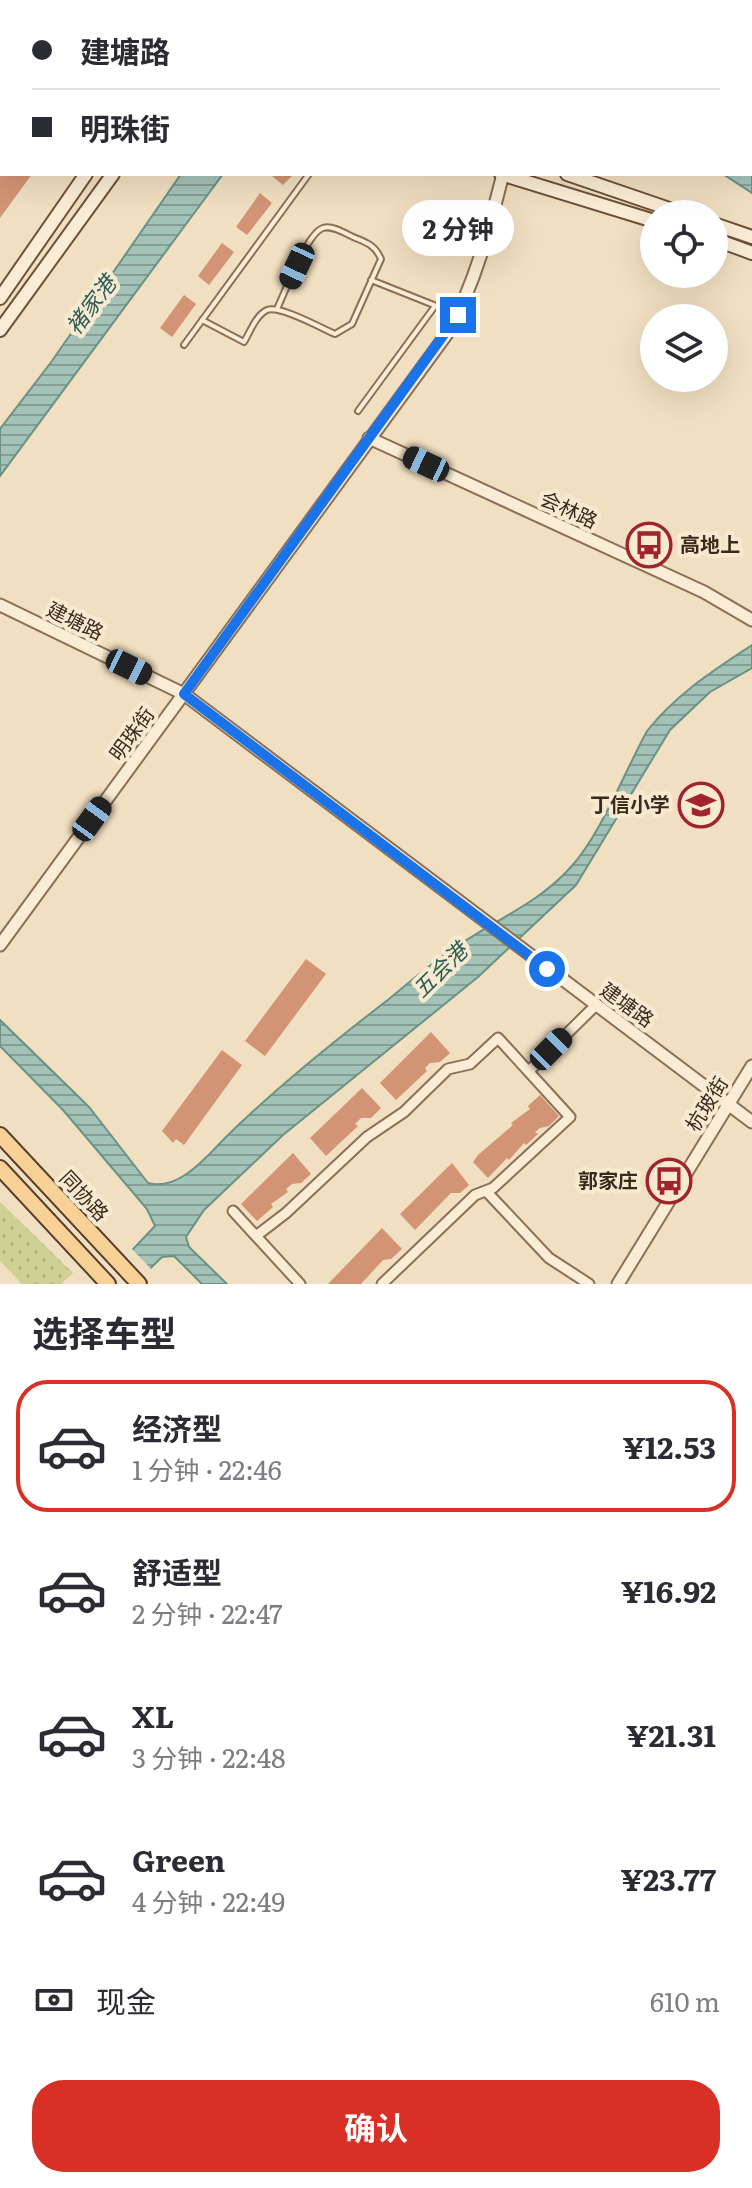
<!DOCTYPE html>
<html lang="zh">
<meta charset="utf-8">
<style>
:root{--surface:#fff;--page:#f2f2f3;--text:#2b2b33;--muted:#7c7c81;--line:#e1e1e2;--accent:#d93025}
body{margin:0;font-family:Literata,"Noto Sans SC",serif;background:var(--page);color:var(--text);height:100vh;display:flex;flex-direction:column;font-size:30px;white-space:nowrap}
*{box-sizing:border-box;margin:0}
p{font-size:26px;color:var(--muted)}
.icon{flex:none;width:44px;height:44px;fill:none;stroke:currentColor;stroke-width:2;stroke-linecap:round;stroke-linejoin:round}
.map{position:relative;height:1284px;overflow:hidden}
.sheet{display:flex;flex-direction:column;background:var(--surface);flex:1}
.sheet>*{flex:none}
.hud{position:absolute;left:0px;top:0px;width:752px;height:176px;box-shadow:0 8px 32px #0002;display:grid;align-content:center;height:176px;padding:0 32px;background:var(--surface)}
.tools{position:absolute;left:640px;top:200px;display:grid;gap:16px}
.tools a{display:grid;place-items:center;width:88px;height:88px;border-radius:50%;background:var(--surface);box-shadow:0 8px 32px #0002;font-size:40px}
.end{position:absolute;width:36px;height:36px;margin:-18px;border:10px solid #1a73e8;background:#fff;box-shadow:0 0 0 4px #fff}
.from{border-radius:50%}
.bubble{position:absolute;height:56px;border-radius:28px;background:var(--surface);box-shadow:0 8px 32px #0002;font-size:26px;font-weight:700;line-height:56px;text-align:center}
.car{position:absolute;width:24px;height:48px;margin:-24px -12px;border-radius:10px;box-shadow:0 0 6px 2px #0007;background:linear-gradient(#222 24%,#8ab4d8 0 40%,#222 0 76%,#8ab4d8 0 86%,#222 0)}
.hud b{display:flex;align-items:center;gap:28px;height:76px;font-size:30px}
.hud b+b{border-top:2px solid var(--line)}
.hud i{width:20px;height:20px;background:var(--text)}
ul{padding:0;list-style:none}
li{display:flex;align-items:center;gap:24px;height:132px;margin:0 16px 12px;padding:0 16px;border:4px solid transparent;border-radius:32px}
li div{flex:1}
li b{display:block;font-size:30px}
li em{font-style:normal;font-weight:700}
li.current{border-color:var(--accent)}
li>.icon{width:72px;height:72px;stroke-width:1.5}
h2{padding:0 32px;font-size:36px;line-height:96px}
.pay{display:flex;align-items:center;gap:20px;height:88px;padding:0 32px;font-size:30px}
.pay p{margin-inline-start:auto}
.primary-button{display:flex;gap:16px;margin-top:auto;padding:16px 32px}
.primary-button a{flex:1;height:92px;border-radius:32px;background:var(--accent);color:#fff;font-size:32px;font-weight:700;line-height:92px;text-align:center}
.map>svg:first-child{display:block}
.grass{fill:url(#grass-dots)}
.water{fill:url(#water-rules);stroke:#6a9285;stroke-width:2}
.pier{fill:#f1dfc1}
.building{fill:#d29474}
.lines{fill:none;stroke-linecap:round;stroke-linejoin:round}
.service-casing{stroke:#8c6f57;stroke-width:8}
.minor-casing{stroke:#8c6f57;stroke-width:13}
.tertiary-casing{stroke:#8c6f57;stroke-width:15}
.secondary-casing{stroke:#6e503a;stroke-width:16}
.primary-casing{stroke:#5a3e2c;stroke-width:18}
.service{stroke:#fbedd5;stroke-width:4}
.minor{stroke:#fbedd5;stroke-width:9}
.tertiary{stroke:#fbedd5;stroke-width:11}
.secondary{stroke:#fbedd5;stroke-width:12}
.primary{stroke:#f7d196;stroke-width:14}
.rail-casing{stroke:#3b291d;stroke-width:6}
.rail{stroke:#f8ead1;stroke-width:3;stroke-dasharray:9;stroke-linecap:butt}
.route{stroke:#1a73e8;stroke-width:10}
.labels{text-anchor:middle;stroke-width:8;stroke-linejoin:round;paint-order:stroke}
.street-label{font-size:20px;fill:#3b291d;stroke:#f8ead1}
.poi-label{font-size:20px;font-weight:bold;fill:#3b291d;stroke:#f8ead1;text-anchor:end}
.water-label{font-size:22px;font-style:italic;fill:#2b5c55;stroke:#f8ead1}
</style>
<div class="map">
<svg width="752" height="1284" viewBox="0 0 752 1284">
<defs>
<pattern id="grass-dots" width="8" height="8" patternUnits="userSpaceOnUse" patternTransform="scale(2)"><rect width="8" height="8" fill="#ced094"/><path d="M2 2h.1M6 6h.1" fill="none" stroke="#b2b37f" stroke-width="1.8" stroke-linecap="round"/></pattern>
<pattern id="water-rules" width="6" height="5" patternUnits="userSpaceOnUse" patternTransform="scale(2)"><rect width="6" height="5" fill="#a4c3b8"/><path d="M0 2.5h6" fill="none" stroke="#879e95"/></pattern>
</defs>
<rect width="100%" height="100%" fill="#f1dfc1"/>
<path class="grass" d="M0,1202L73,1273L61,1284H22L0,1261Z"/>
<path class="water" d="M750,163L752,165V193L723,174H750Z
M181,174H223L0,476V429L52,361Z
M752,645V668L710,692L670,730L576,885L478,977L283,1135L204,1210L186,1237L189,1247L227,1284H202L174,1256L162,1257L134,1284H100L155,1226L147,1209L63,1110L0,1046V1020L89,1107L148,1183C179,1192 208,1155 227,1136C278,1086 333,1042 389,999C411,981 432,962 456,947C493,921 539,903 570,868C600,836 625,771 647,731C676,694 713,671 752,645Z"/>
<path class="pier" d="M131,1248L153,1271L139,1284H98Z"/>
<path class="building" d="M0,174H32L0,218Z
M273,174H294L283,185L272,176Z
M260,193L272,203L247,235L236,227Z
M222,243L234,252L209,285L198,276Z
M184,295L196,304L172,337L160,328Z
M306,959L326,974L265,1056L245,1041Z
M431,1032L450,1053L440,1062L430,1063L425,1068L427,1071L396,1100L380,1083Z
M222,1050L242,1065L184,1145L176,1139L173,1143L162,1131Z
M362,1088L381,1108L371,1118H361L355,1124L358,1126L326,1156L310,1138Z
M540,1095L559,1116L549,1126L540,1128L535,1132L538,1134L526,1145L524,1143L509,1160L507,1158L488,1178L473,1162L478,1155L513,1125L511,1123L530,1109L528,1106Z
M293,1153L311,1174L301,1183L292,1184L286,1189L288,1192L271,1204L273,1207L257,1221L241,1204Z
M452,1163L469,1185L460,1193H451L415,1230L400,1214Z
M382,1228L402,1249L391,1259L383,1260L361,1284H328Z"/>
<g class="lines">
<g class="service-casing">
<path id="service" d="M371,280L454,313
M202,320L244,342C250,332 256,315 267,310C280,305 321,328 335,334L352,324L381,259C375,245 366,242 353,237C345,233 332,225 323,228C307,233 285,292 277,309
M184,345L309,174
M358,411L435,306"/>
</g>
<g class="minor-casing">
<path id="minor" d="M529,1071L596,1005
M486,1191L549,1258L589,1284
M233,1211L300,1284
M256,1236L286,1213L367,1137L404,1112L448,1069L470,1064L498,1038L570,1117L493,1188L475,1195L382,1284"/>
</g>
<g class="tertiary-casing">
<path id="tertiary" d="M309,2L312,0
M369,438L704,592L752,620
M0,605L184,694L752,1122
M0,945L449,331C476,281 489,229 503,174
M618,1284L752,1066"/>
</g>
<g class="secondary-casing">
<path id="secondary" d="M207,2L209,0
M235,2L237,0
M0,12H2
M0,27L2,28
M501,174L654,221
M567,174L684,214
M714,224L752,237
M714,239L752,253
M0,298L86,174
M0,330L113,174"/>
</g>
<g class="primary-casing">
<path id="primary" d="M0,1135L139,1284
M0,1168L108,1284"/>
</g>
<use href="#service" class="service"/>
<use href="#minor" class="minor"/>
<use href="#tertiary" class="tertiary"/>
<use href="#secondary" class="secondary"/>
<use href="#primary" class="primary"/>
<g class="rail-casing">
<path id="rail" d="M750,24H752"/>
</g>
<use href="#rail" class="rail"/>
</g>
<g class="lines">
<path class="route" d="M458,315L184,694L547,969"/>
</g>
<defs>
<g id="bus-ring" transform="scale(2.3)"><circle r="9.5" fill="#f8ead1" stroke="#a0232d" stroke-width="1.5"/><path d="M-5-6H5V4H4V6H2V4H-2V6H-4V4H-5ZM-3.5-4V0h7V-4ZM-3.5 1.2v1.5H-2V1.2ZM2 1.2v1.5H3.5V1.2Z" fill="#a0232d"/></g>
<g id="school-ring" transform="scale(2.3)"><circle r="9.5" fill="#f8ead1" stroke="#a0232d" stroke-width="1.5"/><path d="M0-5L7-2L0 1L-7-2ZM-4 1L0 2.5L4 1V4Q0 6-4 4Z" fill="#a0232d"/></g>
</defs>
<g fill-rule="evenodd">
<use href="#bus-ring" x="649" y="545"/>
<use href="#school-ring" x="701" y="805"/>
<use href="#bus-ring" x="669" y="1181"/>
</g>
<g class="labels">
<g class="street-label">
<text transform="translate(569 510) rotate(25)" y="7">会林路</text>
<text transform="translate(75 621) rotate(26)" y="7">建塘路</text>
<text transform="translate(132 734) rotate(-54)" y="7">明珠街</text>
<text transform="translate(627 1005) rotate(36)" y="7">建塘路</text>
<text transform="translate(707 1104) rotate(-58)" y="7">杭玻街</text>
<text transform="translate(84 1196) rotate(47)" y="7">同协路</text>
</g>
<g class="poi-label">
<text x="680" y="552" text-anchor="start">高地上</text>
<text x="670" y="812">丁信小学</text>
<text x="638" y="1188">郭家庄</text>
</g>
<g class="water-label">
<text transform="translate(91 305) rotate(-53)" y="8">褚家港</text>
<text transform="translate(440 970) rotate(-45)" y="8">五会港</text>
</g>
</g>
</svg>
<div class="tools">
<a><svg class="icon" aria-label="locate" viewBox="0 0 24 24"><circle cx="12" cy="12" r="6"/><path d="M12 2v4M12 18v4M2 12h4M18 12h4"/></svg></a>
<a><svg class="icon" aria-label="layers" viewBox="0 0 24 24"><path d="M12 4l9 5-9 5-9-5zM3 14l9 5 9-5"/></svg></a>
</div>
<i class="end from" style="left:547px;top:969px"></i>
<i class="end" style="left:458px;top:315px"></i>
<div class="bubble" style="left:402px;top:200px;width:112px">2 分钟</div>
<i class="car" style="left:297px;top:266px;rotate:205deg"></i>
<i class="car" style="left:426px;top:464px;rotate:295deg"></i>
<i class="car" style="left:129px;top:667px;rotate:116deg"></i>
<i class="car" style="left:92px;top:819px;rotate:36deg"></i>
<i class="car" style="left:551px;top:1049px;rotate:45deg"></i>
<div class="hud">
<b><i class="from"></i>建塘路</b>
<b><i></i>明珠街</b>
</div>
</div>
<section class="sheet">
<h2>选择车型</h2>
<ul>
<li class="current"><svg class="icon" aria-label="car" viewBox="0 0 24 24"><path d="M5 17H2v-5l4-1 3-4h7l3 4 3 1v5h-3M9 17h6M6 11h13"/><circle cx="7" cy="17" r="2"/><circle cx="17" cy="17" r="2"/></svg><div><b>经济型</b><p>1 分钟 · 22:46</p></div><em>¥12.53</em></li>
<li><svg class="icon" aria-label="car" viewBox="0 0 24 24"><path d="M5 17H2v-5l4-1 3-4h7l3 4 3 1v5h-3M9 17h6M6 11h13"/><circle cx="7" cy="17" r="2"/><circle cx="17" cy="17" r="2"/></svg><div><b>舒适型</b><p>2 分钟 · 22:47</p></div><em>¥16.92</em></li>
<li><svg class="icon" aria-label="car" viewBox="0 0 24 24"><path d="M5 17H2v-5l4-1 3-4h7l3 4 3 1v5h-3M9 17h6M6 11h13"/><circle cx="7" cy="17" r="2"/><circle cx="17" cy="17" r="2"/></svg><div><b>XL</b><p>3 分钟 · 22:48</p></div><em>¥21.31</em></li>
<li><svg class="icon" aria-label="car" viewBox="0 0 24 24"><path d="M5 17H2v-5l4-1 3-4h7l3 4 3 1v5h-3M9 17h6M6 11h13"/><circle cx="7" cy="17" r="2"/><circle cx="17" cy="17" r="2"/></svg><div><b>Green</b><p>4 分钟 · 22:49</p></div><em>¥23.77</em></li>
</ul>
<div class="pay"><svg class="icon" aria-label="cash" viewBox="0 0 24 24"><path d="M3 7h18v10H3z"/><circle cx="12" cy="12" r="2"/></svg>现金<p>610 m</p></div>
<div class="primary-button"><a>确认</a></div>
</section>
